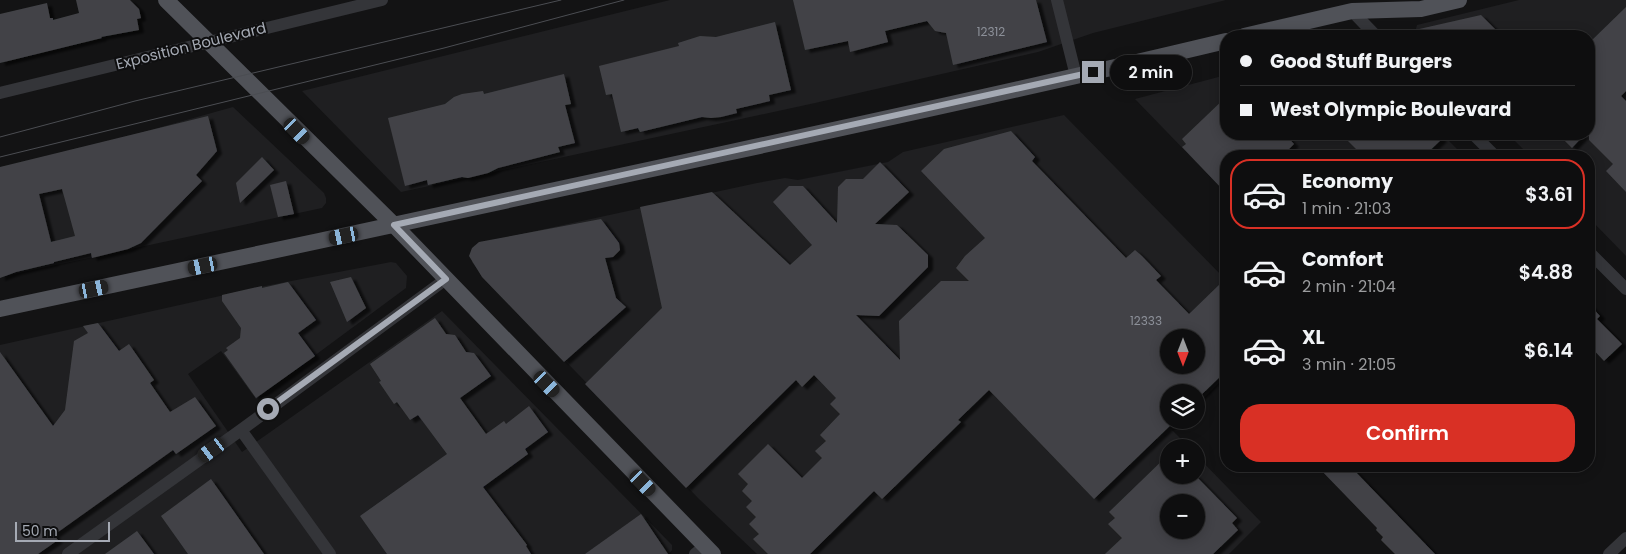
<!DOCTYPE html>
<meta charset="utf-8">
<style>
:root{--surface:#0e0e0f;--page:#1c1c1d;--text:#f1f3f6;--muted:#9b9c9e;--line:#2e2e2f;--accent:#d93025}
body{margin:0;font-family:Poppins,sans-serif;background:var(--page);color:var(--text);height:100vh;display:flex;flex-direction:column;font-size:19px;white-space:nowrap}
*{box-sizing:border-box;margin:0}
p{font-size:16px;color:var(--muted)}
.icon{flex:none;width:28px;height:28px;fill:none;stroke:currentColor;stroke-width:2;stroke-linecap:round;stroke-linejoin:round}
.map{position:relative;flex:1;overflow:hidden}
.details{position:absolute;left:1220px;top:150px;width:375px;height:322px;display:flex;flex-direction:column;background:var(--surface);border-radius:20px;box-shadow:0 2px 12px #0003,0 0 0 1px var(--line)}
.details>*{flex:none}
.top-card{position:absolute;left:1220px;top:30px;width:375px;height:110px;border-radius:20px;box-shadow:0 2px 12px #0003,0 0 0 1px var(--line);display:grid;align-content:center;height:110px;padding:0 20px;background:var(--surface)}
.needle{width:32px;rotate:180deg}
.tools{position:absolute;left:1160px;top:329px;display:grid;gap:10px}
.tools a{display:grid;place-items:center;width:45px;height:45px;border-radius:50%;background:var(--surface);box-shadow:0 2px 12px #0003,0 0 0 1px var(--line);font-size:25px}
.scale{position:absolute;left:15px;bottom:12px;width:95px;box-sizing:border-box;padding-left:5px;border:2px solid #a5aab4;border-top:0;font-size:14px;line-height:18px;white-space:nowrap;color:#a5aab4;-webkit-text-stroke:4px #0e0e0f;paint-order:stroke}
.end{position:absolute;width:22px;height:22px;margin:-11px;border:6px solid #a5aab4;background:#111;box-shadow:0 0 0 2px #111}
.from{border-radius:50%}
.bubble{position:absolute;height:35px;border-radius:18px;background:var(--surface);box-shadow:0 2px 12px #0003,0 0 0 1px var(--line);font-size:16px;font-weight:600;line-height:35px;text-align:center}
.car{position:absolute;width:15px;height:30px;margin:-15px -8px;border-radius:6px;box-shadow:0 0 4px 1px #0007;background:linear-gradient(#222 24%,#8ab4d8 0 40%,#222 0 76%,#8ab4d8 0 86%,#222 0)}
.top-card b{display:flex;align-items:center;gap:18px;height:48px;font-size:19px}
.top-card b+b{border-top:1px solid var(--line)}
.top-card i{width:12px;height:12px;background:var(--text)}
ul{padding:9px 0 0;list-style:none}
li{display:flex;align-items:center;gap:15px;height:70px;margin:0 10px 8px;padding:0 10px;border:2px solid transparent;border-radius:20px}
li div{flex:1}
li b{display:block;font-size:19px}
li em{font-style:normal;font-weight:600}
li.on{border-color:var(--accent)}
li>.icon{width:45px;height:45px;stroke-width:1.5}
.button{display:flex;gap:10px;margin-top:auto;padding:10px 20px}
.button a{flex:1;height:58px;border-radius:20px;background:var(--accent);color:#fff;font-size:20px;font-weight:600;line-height:58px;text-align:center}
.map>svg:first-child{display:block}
.built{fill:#1f1f21;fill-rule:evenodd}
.building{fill:#424347;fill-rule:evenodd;filter:url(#shadow)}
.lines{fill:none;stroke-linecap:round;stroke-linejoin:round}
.minor{stroke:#343539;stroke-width:12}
.major{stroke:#505258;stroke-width:16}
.tram{stroke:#4b4d52;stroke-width:1}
.route{stroke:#a5aab4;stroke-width:6}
.labels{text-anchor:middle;stroke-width:4;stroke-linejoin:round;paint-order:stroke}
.number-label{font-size:12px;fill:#8c9099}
.street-label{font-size:15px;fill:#a5aab4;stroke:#0e0e0f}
</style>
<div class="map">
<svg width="1626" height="554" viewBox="0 0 1626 554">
<defs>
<filter id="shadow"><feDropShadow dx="5" dy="3" stdDeviation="1" flood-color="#0009"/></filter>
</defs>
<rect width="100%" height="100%" fill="#131314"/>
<path class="built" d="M670,0H1226L1093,33L1038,52L815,103L401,192L302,91Z
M1519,0H1626V256L1589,218V156H1530L1508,134H1589V36H1414L1417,25Z
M1226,75V134H1442L1459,151L1454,156H1226V193L1135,99Z
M233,107L324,193L326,198V203L322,208L0,277V172Z
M1064,115L1226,280V376L1196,406V392H1169V420H1182L1172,430L1189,447L1169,448V475H1196V455L1261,522L1229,554H757L699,499L481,274L472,262L473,251L480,243L757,183L785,178L798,180L888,162L903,152ZM1169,338H1196V365H1169ZM1169,502H1196V530H1169Z
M391,262L396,263L407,276L406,288L256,399L221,351L188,374L242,452L442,311L672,545V550L669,554H0V345L265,286Z"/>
<path class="building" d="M76,0H130L139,9L141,18L137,19L139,30L101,37L102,38L0,63V14L47,3L50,18H53V20L79,13Z
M793,0H1036L1047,42L953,65L946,33L935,31L927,21L885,31L888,42L850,52L848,41L805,50Z
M1626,7V91L1621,96L1626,101V192L1606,171L1613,164L1589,140V43Z
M1481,15L1502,36H1407L1406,32Z
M775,22L791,90L769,95L770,101L736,109L737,113L721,117L711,118L702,117L640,132L638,128L621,132L612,94L606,95L599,66L679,46L678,43L700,36L716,37Z
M564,74L571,104L565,105L575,143L558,147L560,152L498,168L488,173L468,178L462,177L428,185L427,180L405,186L388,118L445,104L454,97L462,94L483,91L484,94Z
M1226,97V134H1285L1294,144L1282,156H1226V193L1182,147L1186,144L1182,139Z
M208,116L217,151L196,175L202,181L141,243L128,249L92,258L91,253L54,262V263L16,272L0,278V167ZM62,189L75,236L51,242L39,194Z
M1011,131L1035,157L1032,161L1126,258L1135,250L1142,256L1161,276L1156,280L1189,314L1221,283L1226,288V371L1196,400V392H1169V420H1176L1094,499L989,390L958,420L961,422L882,499L874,491L810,554H768L753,539L759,534L749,524L756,517L746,507L752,501L742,491L748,484L738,474L768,444L802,478L822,458L815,451L826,441L820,435L840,414L830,404L836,398L814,375L802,387L796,380L686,488L585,384L662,308L640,207L712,192L790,265L812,245L773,202L789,186H803L837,223L838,187L846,179H863L880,162L909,192L875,224L897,225L928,255V267L879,316L856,315L900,360L899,321L941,281H969L956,268L965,256L985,238L921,171L944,149ZM1169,338H1196V365H1169Z
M1341,134H1438L1442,139L1424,156H1363Z
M1558,134H1585L1572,148Z
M262,157L274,170L240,203L236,183Z
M286,181L294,214L278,217L270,185Z
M601,219L619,243L620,250L613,257L605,258L616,298L626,307L564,362L482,277L469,256L472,248L479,242Z
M351,277L366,308L347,322L330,282Z
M288,282L316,320L298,333L315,356L256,398L224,353L228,350L226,348L240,338L241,328L222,301V295L262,286V288Z
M1589,304L1600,316L1597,319L1622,344L1604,361L1589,345Z
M435,318L446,334L455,335L466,352L474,353L491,376L460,398L486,434L504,421L506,424L529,406L548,432L525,449L528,454L483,487L527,545L526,546L531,554H387L360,516L447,454L418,415L410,420L397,402L394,404L379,382L381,381L370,364Z
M98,323L119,351L129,344L154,380L150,383L170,412L195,397L216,426L176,454L173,450L54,535L58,540L38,554H0V352L53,426L65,410L74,341L88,333L83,326Z
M1169,454V475H1195L1237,518L1232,523L1238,530L1213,554H1105L1122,538L1108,524L1115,518L1109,512ZM1169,502H1196V530H1169Z
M1317,466H1350L1435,554H1395L1381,540L1383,537L1376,530L1377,528Z
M211,479L264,554H188L161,516Z
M641,514L668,554H585Z
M137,531L154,554H105Z"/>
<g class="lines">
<path class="minor" d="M1057,0L1076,76
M1352,11L1376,36
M0,93L382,0
M1473,134L1495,156
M1589,252L1626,289
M241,430L330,554
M68,554L241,430L446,279
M695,554L705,546
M1609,554L1626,538"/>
<path class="major" d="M166,0L394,225L713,554
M1244,36L1352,11L1421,9L1459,0
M0,309C241,258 481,206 722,154C890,118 1059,81 1226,41"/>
<path class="tram" d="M0,137L135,101L561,0
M0,157L444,48L624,0"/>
</g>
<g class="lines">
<path class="route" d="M268,409L446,279L394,225L1093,72"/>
</g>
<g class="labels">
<g class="number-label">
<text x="991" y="36">12312</text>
<text x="1146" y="325">12333</text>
</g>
<g class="street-label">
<text transform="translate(191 46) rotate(-14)" y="5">Exposition Boulevard</text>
</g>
</g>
</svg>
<div class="tools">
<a><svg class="needle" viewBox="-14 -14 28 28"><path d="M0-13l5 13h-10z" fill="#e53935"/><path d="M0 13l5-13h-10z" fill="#9b9c9e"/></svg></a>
<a><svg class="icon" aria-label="layers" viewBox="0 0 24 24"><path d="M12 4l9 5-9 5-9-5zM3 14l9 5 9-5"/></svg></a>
<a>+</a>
<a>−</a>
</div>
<div class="scale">50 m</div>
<i class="end from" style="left:268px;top:409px"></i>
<i class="end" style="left:1093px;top:72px"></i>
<div class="bubble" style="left:1110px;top:55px;width:82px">2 min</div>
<i class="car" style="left:297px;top:131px;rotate:136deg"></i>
<i class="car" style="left:344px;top:236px;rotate:258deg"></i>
<i class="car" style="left:203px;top:266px;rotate:258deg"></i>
<i class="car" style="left:94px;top:289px;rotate:78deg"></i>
<i class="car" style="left:547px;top:384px;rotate:136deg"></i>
<i class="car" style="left:212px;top:450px;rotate:234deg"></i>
<i class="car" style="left:643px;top:483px;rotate:136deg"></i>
<div class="top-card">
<b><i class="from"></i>Good Stuff Burgers</b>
<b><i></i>West Olympic Boulevard</b>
</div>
<section class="details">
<ul>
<li class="on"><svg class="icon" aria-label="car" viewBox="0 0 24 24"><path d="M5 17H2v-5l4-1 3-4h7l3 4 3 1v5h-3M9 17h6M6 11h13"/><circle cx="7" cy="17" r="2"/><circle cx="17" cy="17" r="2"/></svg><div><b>Economy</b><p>1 min · 21:03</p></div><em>$3.61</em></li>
<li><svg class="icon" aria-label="car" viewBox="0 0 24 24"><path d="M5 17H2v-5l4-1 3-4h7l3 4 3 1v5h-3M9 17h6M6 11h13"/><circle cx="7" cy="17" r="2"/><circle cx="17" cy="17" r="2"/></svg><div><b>Comfort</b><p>2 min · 21:04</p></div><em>$4.88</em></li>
<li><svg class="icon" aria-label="car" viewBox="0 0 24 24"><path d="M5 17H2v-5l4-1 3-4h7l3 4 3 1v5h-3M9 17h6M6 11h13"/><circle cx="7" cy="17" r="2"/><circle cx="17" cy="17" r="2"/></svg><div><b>XL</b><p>3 min · 21:05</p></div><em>$6.14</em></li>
</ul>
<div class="button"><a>Confirm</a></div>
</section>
</div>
